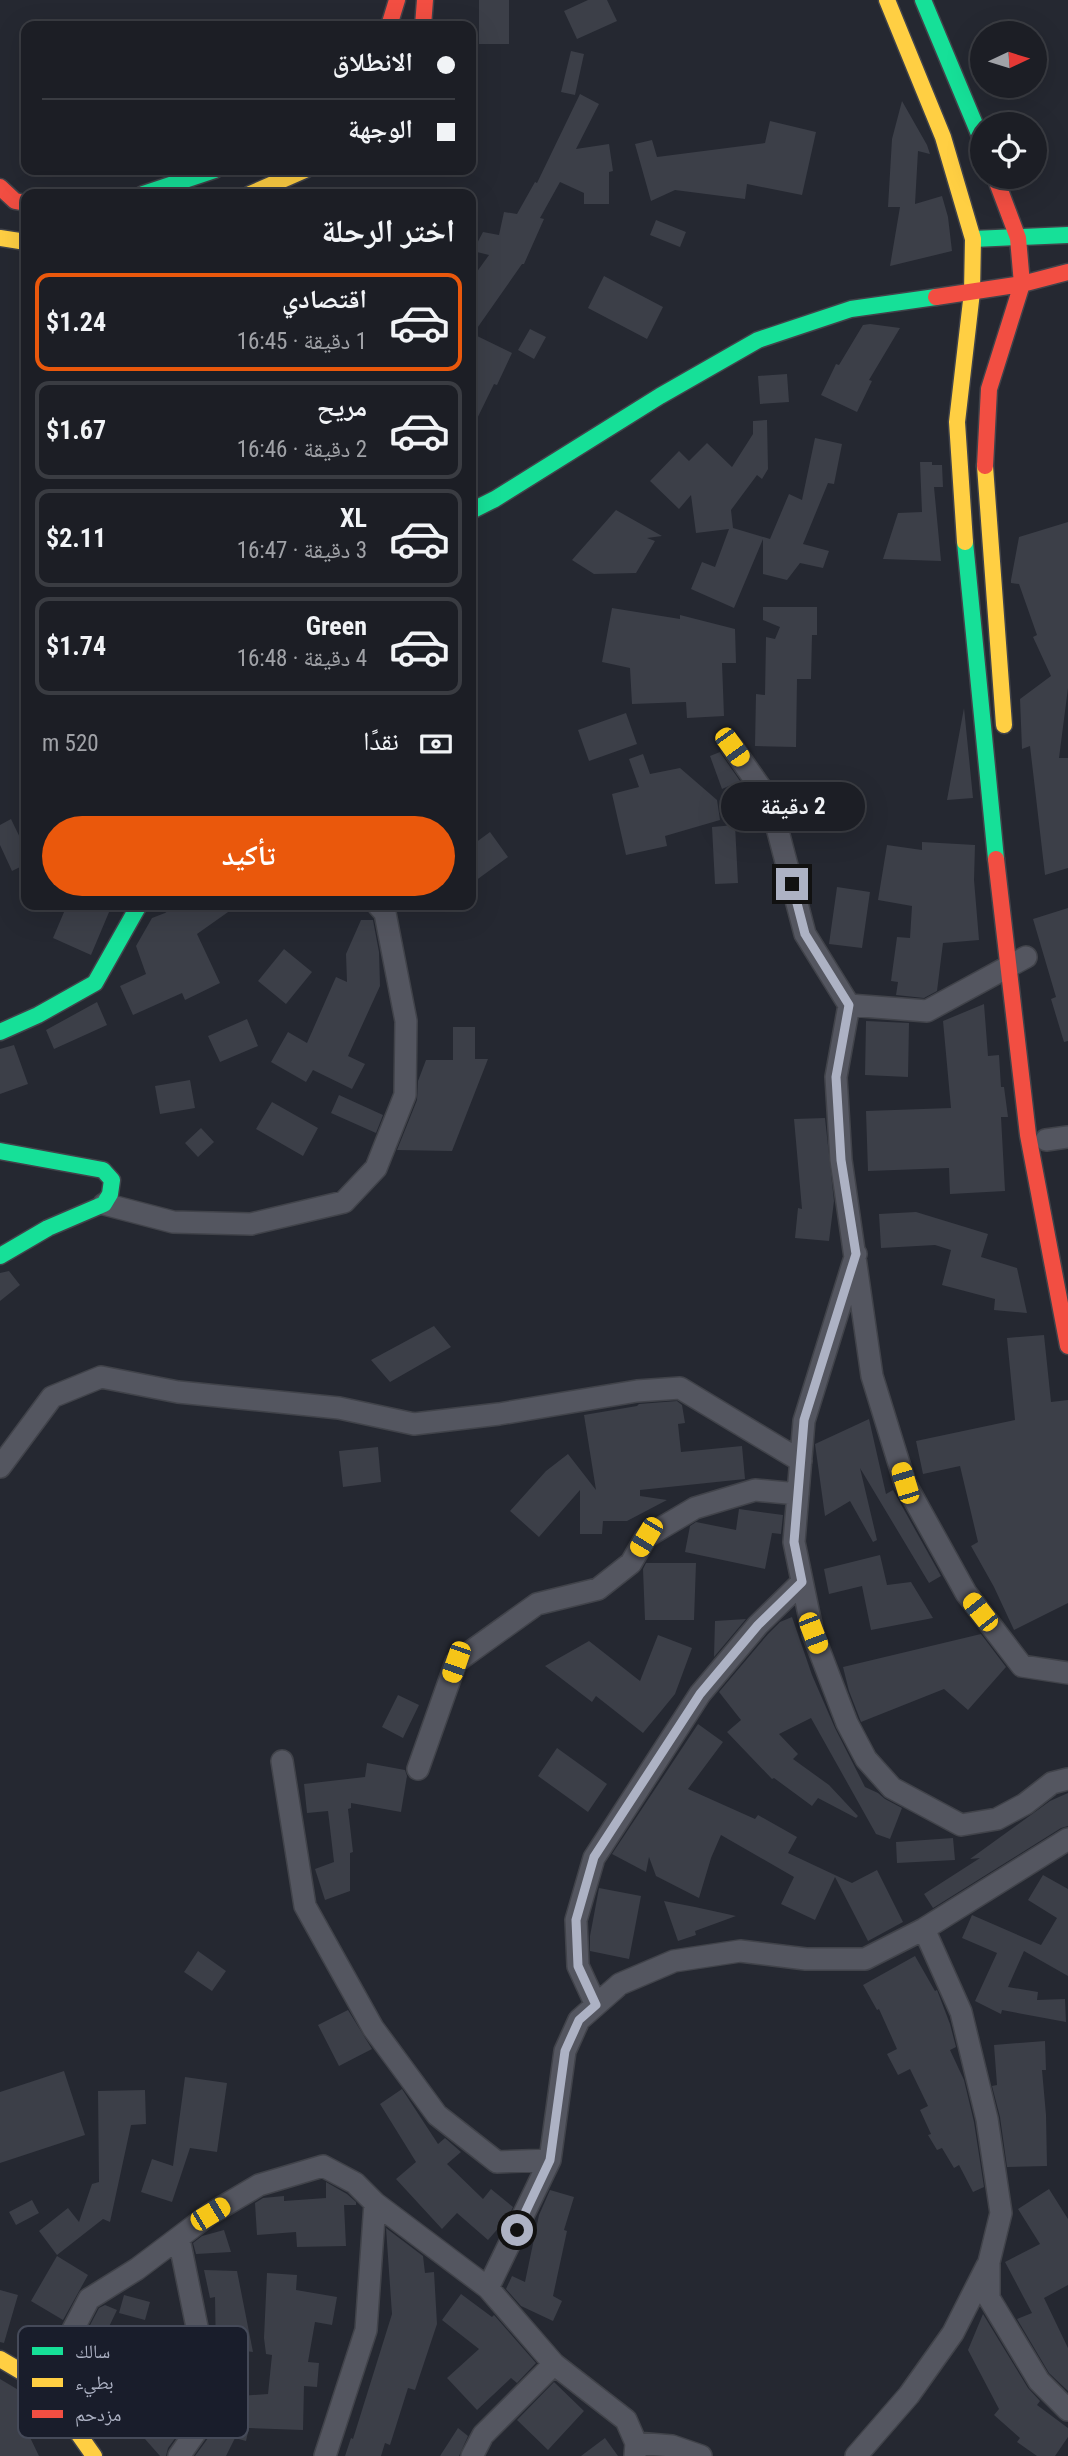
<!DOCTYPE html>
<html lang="ar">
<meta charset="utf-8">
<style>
:root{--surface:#1c1e25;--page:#25272d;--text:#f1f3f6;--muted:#a0a2a7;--line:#3a3c42;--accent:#ea580c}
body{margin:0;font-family:"Roboto Condensed","Noto Naskh Arabic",sans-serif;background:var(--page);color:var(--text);direction:rtl;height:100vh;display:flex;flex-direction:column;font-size:26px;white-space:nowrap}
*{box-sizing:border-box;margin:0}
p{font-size:23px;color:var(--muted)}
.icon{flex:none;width:38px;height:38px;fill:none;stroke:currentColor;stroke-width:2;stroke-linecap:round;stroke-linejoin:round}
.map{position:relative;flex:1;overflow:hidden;direction:ltr}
.side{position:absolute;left:21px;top:189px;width:455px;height:721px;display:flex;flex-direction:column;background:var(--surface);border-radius:14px;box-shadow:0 7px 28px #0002,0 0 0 2px var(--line);direction:rtl}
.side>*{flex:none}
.hud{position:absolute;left:21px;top:21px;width:455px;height:154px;border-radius:14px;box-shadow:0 7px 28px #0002,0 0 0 2px var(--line);direction:rtl;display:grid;align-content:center;height:154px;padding:0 21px;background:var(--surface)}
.needle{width:46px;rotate:86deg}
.tools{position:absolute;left:970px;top:21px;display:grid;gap:14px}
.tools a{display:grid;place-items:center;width:77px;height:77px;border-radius:50%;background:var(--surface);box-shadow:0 7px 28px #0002,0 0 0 2px var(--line);font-size:35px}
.end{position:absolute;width:32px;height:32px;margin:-16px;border:9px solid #adb2c4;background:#111;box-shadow:0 0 0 4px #111}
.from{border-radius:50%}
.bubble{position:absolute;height:49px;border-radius:24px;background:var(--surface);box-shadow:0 7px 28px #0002,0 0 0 2px var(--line);font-size:23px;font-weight:700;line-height:49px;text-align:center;direction:rtl}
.car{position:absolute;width:21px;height:42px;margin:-21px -10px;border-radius:9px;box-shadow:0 0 5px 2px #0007;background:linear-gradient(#f5c518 24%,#345 0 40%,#f5c518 0 76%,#345 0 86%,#f5c518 0)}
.hud b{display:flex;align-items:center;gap:24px;height:66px;font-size:26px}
.hud b+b{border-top:2px solid var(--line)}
.hud i{width:18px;height:18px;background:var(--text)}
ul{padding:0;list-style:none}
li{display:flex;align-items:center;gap:21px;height:98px;margin:0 14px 10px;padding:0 7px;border:4px solid var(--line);border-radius:14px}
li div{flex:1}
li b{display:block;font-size:26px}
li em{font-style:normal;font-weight:700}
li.current{border-color:var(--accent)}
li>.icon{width:63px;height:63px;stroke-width:1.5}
h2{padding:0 21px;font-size:32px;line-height:84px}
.pay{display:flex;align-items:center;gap:18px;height:77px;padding:0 21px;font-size:26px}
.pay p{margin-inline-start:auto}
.action{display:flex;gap:14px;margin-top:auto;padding:14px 21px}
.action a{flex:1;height:80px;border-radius:42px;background:var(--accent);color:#fff;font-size:28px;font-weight:700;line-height:80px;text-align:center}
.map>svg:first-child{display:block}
.building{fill:#3c3f48}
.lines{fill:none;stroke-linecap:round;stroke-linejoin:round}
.street-casing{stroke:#41434a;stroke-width:24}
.fast-casing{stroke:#41434a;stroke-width:19}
.slow-casing{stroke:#41434a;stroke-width:19}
.jam-casing{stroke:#41434a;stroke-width:19}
.street{stroke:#545660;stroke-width:21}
.fast{stroke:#16e098;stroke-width:16}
.slow{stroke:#ffcf43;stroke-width:16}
.jam{stroke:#f24e42;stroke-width:16}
.route{stroke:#adb2c4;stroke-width:9}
.key{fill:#191d2b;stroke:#454a59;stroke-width:2}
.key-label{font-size:19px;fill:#adb2c4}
</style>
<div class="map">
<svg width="1068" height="2456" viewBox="0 0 1068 2456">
<rect width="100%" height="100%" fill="#252831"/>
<path class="building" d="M479,0H509V44H479Z
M588,0H607L617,21L577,39L564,11Z
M571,51L584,54L575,95L561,92Z
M580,94L599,104L576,149L609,144L613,171L609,172V204H584V193L560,182L540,218L544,219L524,264H522L473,334L512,353L497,385L494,384L471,431V280L489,255L473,251L483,232L499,235L504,212L517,214L535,182L537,183Z
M902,101L927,145L930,154L918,151L915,204L942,196L948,217L952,251L890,266L900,207H888L892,139Z
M770,121L816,132L802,195L747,184L745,199L675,190L651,201L635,144L652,140L657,157L765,143Z
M656,220L686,232L680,247L650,235Z
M604,276L663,307L647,339L588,308Z
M870,324L900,328L869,380L872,381L857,412L821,395L836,364L839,365L863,325Z
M530,329L546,337L534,359L518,350Z
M787,374L789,402L760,404L758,376Z
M767,420L768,469L762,479L757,475L731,510L733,528L770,539L789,494L802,500L815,438L842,444L834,484L828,483L803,544L829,551L823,568L800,563L787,580L763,574V539L734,608L691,589L702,562L715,567L729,529L696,533L691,495L679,509L650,481L679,451L689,461L707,443L732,467L753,434V421Z
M920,462H932V465H942L943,487H934L941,561L883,559L898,513L922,512Z
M616,510L662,536L647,538L655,541L636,573L594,574L572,560Z
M1068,522V688L1059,758H1068V868L1045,875L1030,746L1022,749L1020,699L1051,676L1033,637L1037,635L1019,584L1011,583V580L1019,537Z
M763,607H817V635H812L811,679H797L796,747L755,746L756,694L765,695L766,637L775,639L780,627L763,620Z
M612,608L680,619V615L735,629L736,663H722L724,716L687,718L686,702L632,704L630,668L602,662Z
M964,708L973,798L947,800Z
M626,713L637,744L589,761L578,730Z
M720,752L740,781L722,789L710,756Z
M643,754L650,774L680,768L717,800L720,820L665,836L667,846L626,855L612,794L639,787L629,759Z
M11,819L26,850V864L12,871L0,845V825Z
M735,825L738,883L715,884L712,827Z
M490,832L508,857L471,884V846Z
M922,842L975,845L974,880L979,940L943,943L937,991L924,998L896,995L898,982L891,981L897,937L910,938L912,906L878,900L887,845L922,850Z
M837,887L870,892L862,948L829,944Z
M67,905H112L91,955L53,938Z
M177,905H238L197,934L220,983L185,1000L182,993L133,1015L120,986L146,974L136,946L152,918L165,913Z
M1068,908V1041L1064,1042L1051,999L1056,997L1033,919Z
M361,920H373L379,952L380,986L348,1056L365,1064L352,1089L313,1070L306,1082L271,1062L288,1032L307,1043L336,977L347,982L346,954Z
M284,949L312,972L286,1004L258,981Z
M97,1002L107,1025L54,1049L46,1030Z
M984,1004L988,1056L999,1055L1001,1087H1004L1008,1117H1001L1005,1191L950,1194L949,1168L868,1171L866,1111L951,1108L943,1021Z
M247,1019L258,1046L220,1062L208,1036Z
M866,1021L909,1023L908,1077L865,1075Z
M453,1027H475V1059H488L452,1151L397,1150L417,1100L418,1081L426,1060H453Z
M14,1045L28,1084L0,1094V1049Z
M190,1080L195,1108L160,1114L155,1086Z
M339,1095L383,1115L376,1133L331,1113Z
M272,1102L318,1128L303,1156L256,1129Z
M825,1118L834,1201L829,1241L795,1238L798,1208L802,1209L794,1119Z
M201,1128L214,1142L198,1157L185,1143Z
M916,1212L988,1234L981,1257L1017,1268L1027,1313L994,1310L995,1299L942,1285L951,1250L935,1245L881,1248L879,1214Z
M9,1271L20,1285L0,1301V1273Z
M434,1326L451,1347L390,1382L371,1360Z
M1044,1335L1051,1402L1068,1400V1603L1014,1630L994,1587L971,1546L978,1542L960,1466L923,1474L916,1441L1015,1420L1007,1338Z
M677,1401L682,1405L685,1423L678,1424L681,1452L742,1446L745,1479L640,1490V1496L667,1500L627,1521H603L602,1534H580V1490L539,1537L510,1511L546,1471L568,1454L596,1490L584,1415L637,1406L639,1404Z
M869,1419L886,1494L893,1490L941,1576L929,1583L860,1468L877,1540L873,1542L850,1501L825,1516L815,1444Z
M378,1447L381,1482L343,1487L339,1451Z
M739,1509L783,1515L781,1534L772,1533L765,1569L685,1552L690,1526L696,1522L736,1530Z
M880,1555L887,1585L911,1582L933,1618L871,1630L862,1586L829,1594L824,1569Z
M646,1563H696L694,1620H645L643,1569Z
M792,1617L812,1675L835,1728L865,1787L878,1793L885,1799L902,1808L890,1839L876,1834L811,1718L779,1734L798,1754L793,1759L829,1785L858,1816L856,1818L818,1798L812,1806L774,1778L772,1779L727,1732L741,1720L719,1692L768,1634L780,1622Z
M746,1619L714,1657L715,1621Z
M981,1634L1006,1667L968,1710L944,1689L861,1722L849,1691L843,1667Z
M658,1635L692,1648L675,1694L643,1733L596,1696L592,1702L545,1666L589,1641L640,1681Z
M398,1695L419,1705L403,1738L382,1727Z
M698,1724L723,1742L688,1789L755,1819L758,1815L797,1837L788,1853L852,1883L877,1870L903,1922L868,1941L835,1877L815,1920L781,1904L794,1877L721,1835L711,1858L699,1898L656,1876L649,1857L646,1872L612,1854Z
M557,1748L607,1784L588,1812L538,1776Z
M367,1763L405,1770L407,1776L401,1812L351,1803V1808L348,1809L353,1852L350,1853V1891L325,1900L315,1869L334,1862L328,1811L307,1813L304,1784L365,1777Z
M1068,1793V1826L1061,1828L933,1908L924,1894L980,1858L970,1859L1050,1801Z
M953,1838L955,1860L897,1863L896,1842Z
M1043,1875L1068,1889V1976L1024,1951L1008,1987L1038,1992L1037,2000L1065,1999L1066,2022L1002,2010L1001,2014L975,2001L997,1953L962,1938L972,1915L1041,1945L1057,1918L1028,1900Z
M599,1888L641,1896L629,1959L590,1951V1936Z
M664,1901L695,1907L736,1916L695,1931L696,1935L678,1941Z
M198,1951L226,1971L212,1991L184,1972Z
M915,1956L935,1991L937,1990L950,2024L956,2047L950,2050L964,2080L974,2122L984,2187L973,2192L959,2165L954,2168L942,2148L937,2150L928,2135L931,2134L920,2110L928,2106L910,2069L898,2075L887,2054L897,2049L879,2009L877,2010L863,1985Z
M348,2010L372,2049L339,2066L318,2025Z
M1045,2041L1046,2070H1042L1046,2115L1047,2166L1007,2167L1000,2117L992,2086L997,2085L994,2045Z
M64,2071L85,2135L0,2163V2092Z
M185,2077L227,2083L217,2152L190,2148L172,2202L141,2192L152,2159L173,2166Z
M402,2089L438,2144L445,2138L461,2152L447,2164L483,2199L491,2189L513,2207L508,2217L488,2240L457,2213L442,2229L396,2179L416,2162L380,2104Z
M145,2090L146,2124L131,2125L110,2222L103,2219L57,2255L39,2231L68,2208L79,2222L92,2184L99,2182L98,2091Z
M326,2182L347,2194L356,2202V2205H344L346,2246L297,2247L296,2232L257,2235L255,2203L263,2198L284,2196V2201L326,2198Z
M1049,2189L1068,2219V2285L1044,2298L1068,2348V2391L1049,2373L1017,2319L1032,2313L1005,2262L1040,2244L1018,2209Z
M550,2190L574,2197L564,2230L567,2231L553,2296L562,2301L553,2321L521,2306L506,2289L512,2276L525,2282L539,2215Z
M32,2200L39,2213L16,2225L9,2212Z
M386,2228L423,2256L425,2273L434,2272L437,2324L415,2390L408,2388L390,2445L385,2443L381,2456H345L351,2438L353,2439L392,2314Z
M224,2230L231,2252L196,2254L193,2243L202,2236Z
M57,2256L88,2275L63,2320L31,2301Z
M204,2270L237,2271L253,2352L238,2350L240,2396L268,2394L272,2355L266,2354L264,2338L267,2273L297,2275L296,2290L337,2297L332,2325L315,2322L308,2362L319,2363L317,2387L304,2386L303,2430L249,2428L246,2441L235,2438L226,2456H195L211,2434L213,2426L212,2396L207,2379L209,2355H216L215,2297L210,2298Z
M0,2290L18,2295L4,2343L0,2342Z
M461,2294L492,2317L494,2315L536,2363L517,2383L511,2378L477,2410L447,2378L479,2349L442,2320Z
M124,2295L150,2302L145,2320L119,2313Z
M105,2305L117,2310L95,2356L78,2348L99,2308Z
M983,2314L1028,2388L1040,2401L1037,2405L1068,2428V2437L1055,2456H1037L1017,2442L1020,2438L994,2415L999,2409L968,2350Z
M145,2325L176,2346L161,2367L181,2380L186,2399L187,2422L168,2448L166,2456H160L130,2422L133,2418L98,2394Z
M0,2379L32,2398L42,2412L25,2427L39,2456H0Z
M554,2382L584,2411L548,2450L517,2420Z
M458,2428L468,2436L459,2456H440Z
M605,2438L618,2456H581Z"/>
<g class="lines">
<g class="street-casing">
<path id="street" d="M732,747L770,801L805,934L849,1005L927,1011L1026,957
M849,1005L836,1077L841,1160L872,1376L905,1483L966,1593L1022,1666L1068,1673
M1046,1140L1068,1137
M104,1204L173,1222L251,1224L344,1202L376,1168L405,1095L406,1021L385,913L378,905
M856,1254L804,1421L794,1542L813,1634L847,1723L866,1759L892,1788L961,1825L997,1819L1025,1804L1052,1783L1068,1779
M0,1467L52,1397L101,1377L178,1392L339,1408L414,1424L499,1414L637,1391L680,1388L801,1461
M282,1761L305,1906L373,2028L437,2115L497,2162L550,2160
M418,1769L456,1662L537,1604L598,1589L631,1563L646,1537L695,1508L755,1490L798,1494
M924,1929L961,2012L987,2119L1001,2213L989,2262V2298L1039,2381L1068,2410
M596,2005L578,1966L576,1920L594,1858L700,1694L758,1625L802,1582
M179,2239L198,2332L194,2380L199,2397L200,2426L179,2456
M488,2288L550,2160L565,2051L579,2020L620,1984L674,1961L740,1951L806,1959H865L924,1929L1068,1839
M44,2385L89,2299L137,2269L210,2214L259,2185L323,2166L355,2183L375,2203L488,2288L554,2364L626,2420L636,2443L635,2456
M636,2443L672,2446L701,2456
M325,2456L366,2330L375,2203
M472,2456L483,2435L554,2364
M856,2456L909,2395L953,2333L987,2266"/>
</g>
<g class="fast-casing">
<path id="fast" d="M923,0L982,141
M143,194L215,170
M973,239L1068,235
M471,511L495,499L660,396L758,340L851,309L936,297
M965,542L996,859
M0,1032L38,1015L95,983L139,905
M0,1151L103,1170L112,1180L110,1194L104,1204L48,1228L0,1256"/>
</g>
<g class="slow-casing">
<path id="slow" d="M887,0L943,137L973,239L972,292L957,422L965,542
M250,194L305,170
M0,238L26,242
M985,466L1004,725
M0,2359L44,2385L94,2456"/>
</g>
<g class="jam-casing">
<path id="jam" d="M389,26L397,0
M423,26L425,0
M0,187L15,201L26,203
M936,297L1022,284L1068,272
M985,466L989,389L1022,284L1018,238L995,177
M996,859L1028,1135L1068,1346"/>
</g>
<use href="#street" class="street"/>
<use href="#fast" class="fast"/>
<use href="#slow" class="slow"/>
<use href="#jam" class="jam"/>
</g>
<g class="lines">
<path class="route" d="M517,2230L550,2160L565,2051L579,2020L596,2005L578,1966L576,1920L594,1857L700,1694L758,1625L802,1582L794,1542L804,1420L856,1254L841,1160L836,1077L849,1005L805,934L792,884"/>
</g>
<rect x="18" y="2326" width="230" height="112" rx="10" class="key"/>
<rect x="32" y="2347" width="31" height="8" fill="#16e098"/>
<rect x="32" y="2378" width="31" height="9" fill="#ffcf43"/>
<rect x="32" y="2410" width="31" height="8" fill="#f24e42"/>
<g class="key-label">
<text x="75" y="2358">سالك</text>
<text x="75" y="2389">بطيء</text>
<text x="75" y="2421">مزدحم</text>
</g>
</svg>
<div class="tools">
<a><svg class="needle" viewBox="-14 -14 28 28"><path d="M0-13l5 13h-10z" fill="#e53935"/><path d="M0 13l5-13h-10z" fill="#a0a2a7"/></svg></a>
<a><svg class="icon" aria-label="locate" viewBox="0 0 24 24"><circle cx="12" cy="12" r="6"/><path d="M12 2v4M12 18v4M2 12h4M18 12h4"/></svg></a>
</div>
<i class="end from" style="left:517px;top:2230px"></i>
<i class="end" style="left:792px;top:884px"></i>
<div class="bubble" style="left:721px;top:782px;width:144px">2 دقيقة</div>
<i class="car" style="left:732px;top:747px;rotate:144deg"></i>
<i class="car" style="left:905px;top:1483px;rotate:343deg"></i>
<i class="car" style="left:646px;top:1537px;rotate:211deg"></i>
<i class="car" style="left:980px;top:1612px;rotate:322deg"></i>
<i class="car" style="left:813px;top:1633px;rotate:159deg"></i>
<i class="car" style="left:456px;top:1662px;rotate:199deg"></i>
<i class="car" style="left:210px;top:2214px;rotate:59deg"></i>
<div class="hud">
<b><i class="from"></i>الانطلاق</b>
<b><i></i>الوجهة</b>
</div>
<section class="side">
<h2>اختر الرحلة</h2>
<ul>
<li class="current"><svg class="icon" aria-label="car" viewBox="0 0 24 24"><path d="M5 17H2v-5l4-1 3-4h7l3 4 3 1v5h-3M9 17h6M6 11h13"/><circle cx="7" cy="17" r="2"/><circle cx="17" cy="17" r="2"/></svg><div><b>اقتصادي</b><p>1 دقيقة · 16:45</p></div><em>$1.24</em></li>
<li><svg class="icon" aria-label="car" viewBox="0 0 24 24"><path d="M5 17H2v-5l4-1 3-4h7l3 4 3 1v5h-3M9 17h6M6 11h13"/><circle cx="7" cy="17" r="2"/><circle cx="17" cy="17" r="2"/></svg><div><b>مريح</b><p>2 دقيقة · 16:46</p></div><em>$1.67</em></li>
<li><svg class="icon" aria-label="car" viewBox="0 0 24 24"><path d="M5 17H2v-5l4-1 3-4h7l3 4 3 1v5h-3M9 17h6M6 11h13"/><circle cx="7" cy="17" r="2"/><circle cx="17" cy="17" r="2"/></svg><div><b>XL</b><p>3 دقيقة · 16:47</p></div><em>$2.11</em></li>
<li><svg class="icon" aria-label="car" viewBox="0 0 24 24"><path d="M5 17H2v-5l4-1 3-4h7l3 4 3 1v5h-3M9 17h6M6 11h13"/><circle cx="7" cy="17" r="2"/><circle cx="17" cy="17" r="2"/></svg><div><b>Green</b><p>4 دقيقة · 16:48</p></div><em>$1.74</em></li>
</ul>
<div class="pay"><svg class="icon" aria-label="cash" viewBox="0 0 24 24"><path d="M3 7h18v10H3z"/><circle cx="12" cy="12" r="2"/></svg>نقدًا<p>520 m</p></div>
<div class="action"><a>تأكيد</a></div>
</section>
</div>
